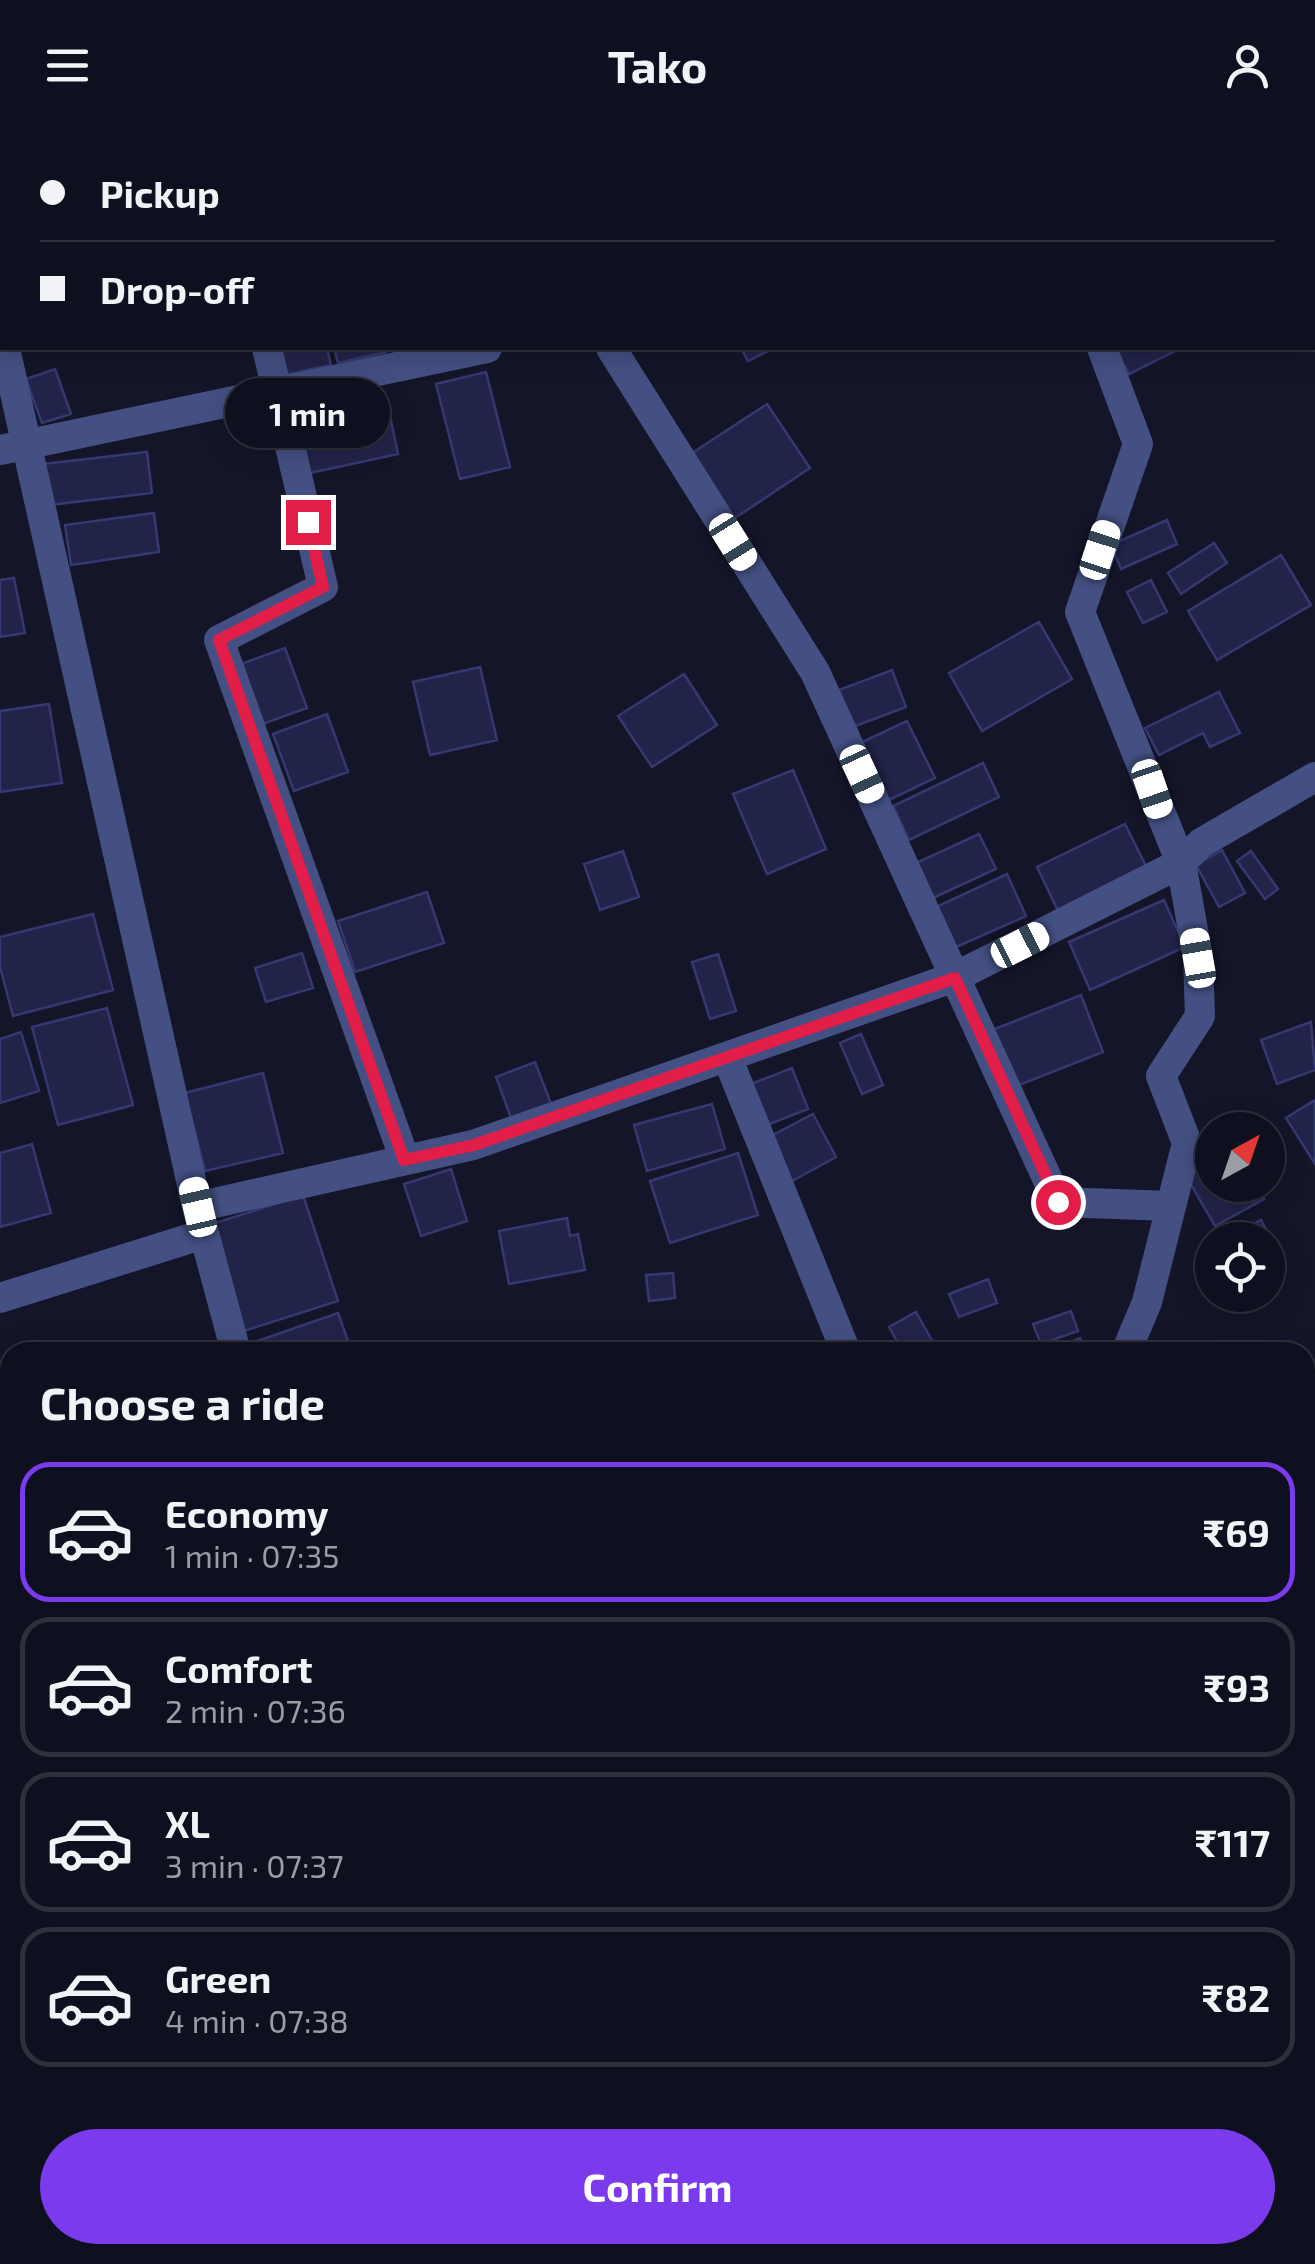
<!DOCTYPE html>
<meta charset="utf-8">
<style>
:root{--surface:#0f101f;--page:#181928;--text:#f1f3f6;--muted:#9b9da4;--line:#2f303d;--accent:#7c3aed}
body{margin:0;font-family:"Exo 2",sans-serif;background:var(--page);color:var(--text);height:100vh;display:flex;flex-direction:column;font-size:38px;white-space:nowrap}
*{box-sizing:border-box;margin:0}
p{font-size:32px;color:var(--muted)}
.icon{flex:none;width:55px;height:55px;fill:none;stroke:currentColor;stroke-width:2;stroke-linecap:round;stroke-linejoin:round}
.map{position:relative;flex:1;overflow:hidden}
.details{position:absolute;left:0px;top:1212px;width:1315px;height:922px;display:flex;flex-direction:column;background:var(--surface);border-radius:30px 30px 0 0;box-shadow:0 5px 25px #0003,0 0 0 2px var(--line)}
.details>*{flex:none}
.guide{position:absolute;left:0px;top:0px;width:1315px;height:220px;box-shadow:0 5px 25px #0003,0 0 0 2px var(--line);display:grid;align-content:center;height:220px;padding:0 40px;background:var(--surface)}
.needle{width:65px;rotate:40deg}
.controls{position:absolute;left:1195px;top:982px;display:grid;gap:20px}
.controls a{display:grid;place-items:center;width:90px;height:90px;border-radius:50%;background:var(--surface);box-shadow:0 5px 25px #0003,0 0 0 2px var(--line);font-size:50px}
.end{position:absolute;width:45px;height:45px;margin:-22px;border:12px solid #e11d48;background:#fff;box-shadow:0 0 0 5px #fff}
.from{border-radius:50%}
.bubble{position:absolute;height:70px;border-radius:35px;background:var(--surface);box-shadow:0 5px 25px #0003,0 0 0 2px var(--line);font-size:32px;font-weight:700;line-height:70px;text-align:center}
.car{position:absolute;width:30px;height:60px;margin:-30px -15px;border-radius:12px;box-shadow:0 0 8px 2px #0007;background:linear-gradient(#fff 24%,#345 0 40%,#fff 0 76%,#345 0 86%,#fff 0)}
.guide b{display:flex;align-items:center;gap:35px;height:95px;font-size:38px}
.guide b+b{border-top:2px solid var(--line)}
.guide i{width:25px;height:25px;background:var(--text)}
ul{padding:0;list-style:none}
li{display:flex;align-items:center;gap:30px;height:140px;margin:0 20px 15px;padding:0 20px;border:5px solid var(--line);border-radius:30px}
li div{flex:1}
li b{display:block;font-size:38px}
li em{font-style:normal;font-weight:700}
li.on{border-color:var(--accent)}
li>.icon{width:90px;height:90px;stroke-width:1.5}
h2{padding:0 40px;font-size:45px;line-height:120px}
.primary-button{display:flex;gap:20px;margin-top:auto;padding:20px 40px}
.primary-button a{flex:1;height:115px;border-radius:60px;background:var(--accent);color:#fff;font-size:40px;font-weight:700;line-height:115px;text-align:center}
header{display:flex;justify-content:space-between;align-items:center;height:130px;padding:0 40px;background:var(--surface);font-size:45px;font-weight:700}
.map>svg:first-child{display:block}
.building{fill:#222348;stroke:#363871;stroke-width:2.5}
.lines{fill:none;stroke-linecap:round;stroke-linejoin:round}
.minor{stroke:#445083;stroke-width:30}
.route{stroke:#e11d48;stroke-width:12}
</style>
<header><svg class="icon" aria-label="menu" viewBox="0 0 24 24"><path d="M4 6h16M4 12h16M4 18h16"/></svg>Tako<svg class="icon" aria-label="person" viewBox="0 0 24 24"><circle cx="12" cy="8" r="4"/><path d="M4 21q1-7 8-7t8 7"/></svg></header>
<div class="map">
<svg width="1315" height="2134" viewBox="0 0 1315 2134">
<rect width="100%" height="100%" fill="#141529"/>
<path class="building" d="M337,0H429V2H323Z
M690,0H774L775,2H691Z
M274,218H327L331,235L280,246Z
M334,218H385L386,222L338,233Z
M741,218H774L748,231Z
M1115,218H1181L1129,244Z
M55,239L71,284L42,293L26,249Z
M486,242L510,337L460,349L436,254Z
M386,267L398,324L301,345L289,287Z
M767,274L810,338L726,394L683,329Z
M147,322L152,363L49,375L43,334Z
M154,383L159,422L71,435L65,395Z
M1167,390L1177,414L1121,439L1111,415Z
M1214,413L1227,433L1181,464L1168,443Z
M1281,425L1311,475L1217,530L1188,481Z
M14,448L25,503L0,507V450Z
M1151,450L1167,482L1143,493L1127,462Z
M1039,492L1072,549L982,601L949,543Z
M285,518L307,578L260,595L238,535Z
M480,537L497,610L430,625L413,552Z
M892,540L906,577L853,597L839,560Z
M684,544L717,595L652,637L618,586Z
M1219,562L1240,603L1210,617L1203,603L1159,625L1145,598Z
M49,574L62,653L0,662V581Z
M327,584L348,642L294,661L273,604Z
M907,591L935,648L889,670L862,612Z
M983,633L999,667L909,710L893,676Z
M793,640L826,719L767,744L733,664Z
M1125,694L1149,742L1061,787L1037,737Z
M979,704L996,739L933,768L916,733Z
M1222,720L1245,763L1219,777L1196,735Z
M623,721L639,767L600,780L584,734Z
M1251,721L1278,759L1265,769L1237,731Z
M1007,744L1026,786L954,818L936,777Z
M427,762L444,813L355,842L338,791Z
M1164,770L1185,817L1090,860L1069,812Z
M93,784L113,860L13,886L0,837V807Z
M302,823L313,858L266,872L255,838Z
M718,824L736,881L710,889L692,832Z
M1081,865L1103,922L1009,959L987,902Z
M107,878L133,975L58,995L32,897Z
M1311,892L1315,940L1277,954L1261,910Z
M21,902L39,961L0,973V909Z
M861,904L883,955L862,964L840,913Z
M535,932L555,984L515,999L496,947Z
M792,938L808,979L762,997L746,956Z
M263,943L283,1023L205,1041L185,963Z
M1315,970V1034L1286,988Z
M712,974L725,1019L647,1041L634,995Z
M813,984L836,1027L790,1052L767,1008Z
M32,1014L51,1083L0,1097V1023Z
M738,1023L758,1085L670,1113L650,1051Z
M1212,1031V1055H1256L1264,1069L1215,1096L1186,1046Z
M451,1039L467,1091L421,1106L404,1054Z
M303,1065L338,1171L244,1201L209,1095Z
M567,1088L570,1106L578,1104L585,1140L509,1154L499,1101Z
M1261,1090L1281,1127L1268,1134V1110H1222Z
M673,1143L675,1168L649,1171L646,1145Z
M988,1149L997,1173L959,1187L949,1164Z
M1071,1181L1078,1201L1041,1214L1033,1194Z
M916,1182L934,1214L919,1222H903L889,1197Z
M338,1183L352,1222H242L240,1217Z
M1080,1208L1087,1222H1048Z
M1315,1303V1327L1305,1332V1307Z
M1314,1360L1315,1362V1397L1305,1382V1367Z
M3,1429L10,1451V1538L0,1541Z
M1315,1445V1498L1305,1503V1449Z
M1307,1505L1315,1523V1566L1305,1570Z
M10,1546V1671H7L0,1648V1549Z
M1315,1604V1662L1305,1666V1608Z
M0,1872L10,1910V1933L0,1935Z
M10,2086V2125H69L41,2134H0V2089Z
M279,2125H366L369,2134H283Z
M391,2125H448L451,2134H395Z
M768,2125H822L825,2134H771Z
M837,2125H869L872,2134H840Z
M881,2125H927L930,2134H884Z
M939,2125H972L974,2129L942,2134Z
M1023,2125H1127L1130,2134H1026Z
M1136,2125H1192L1165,2134H1139Z"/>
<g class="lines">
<path class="minor" d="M218,0V2
M469,0L471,2
M609,2L612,0
M950,2L955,0
M5,218L197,1077L236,1222
M267,218L323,457L219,510L405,1030
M611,218L815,542L1058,1072L1171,1076
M1102,218L1138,314L1080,482L1181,733L1198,828L1200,886L1161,946L1187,1013L1147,1172L1126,1222
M0,320L487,218
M727,927L846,1222
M197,1077L473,1015L955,847L1181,733L1201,713L1315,647
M0,1168L204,1104
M0,1312L10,1350
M0,1418L10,1415
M1305,1579L1315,1574
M0,1684L10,1681
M1305,1713L1315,1747
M1305,1791L1315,1784
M0,1948L10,1945
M1305,2005L1312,2019L1305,2035
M750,2125L755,2134
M1013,2125L1016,2134
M1274,2125L1279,2134
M86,2134L116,2125
M1209,2134L1241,2125"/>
</g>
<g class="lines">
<path class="route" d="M308,392L323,457L219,510L404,1030L474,1015L955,848L1058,1072"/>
</g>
</svg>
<div class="controls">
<a><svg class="needle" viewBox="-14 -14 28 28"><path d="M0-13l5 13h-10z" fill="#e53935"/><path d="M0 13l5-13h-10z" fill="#9b9da4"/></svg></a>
<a><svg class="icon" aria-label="locate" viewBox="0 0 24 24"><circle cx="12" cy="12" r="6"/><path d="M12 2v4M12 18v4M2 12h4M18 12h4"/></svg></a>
</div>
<i class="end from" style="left:1058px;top:1072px"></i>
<i class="end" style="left:308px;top:392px"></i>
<div class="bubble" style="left:225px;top:248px;width:165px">1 min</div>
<i class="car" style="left:733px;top:412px;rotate:148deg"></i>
<i class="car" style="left:1100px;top:420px;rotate:18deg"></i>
<i class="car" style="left:862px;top:644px;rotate:155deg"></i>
<i class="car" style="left:1152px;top:659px;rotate:161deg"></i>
<i class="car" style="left:1020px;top:815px;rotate:63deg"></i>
<i class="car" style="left:1198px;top:828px;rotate:350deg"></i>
<i class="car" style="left:198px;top:1077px;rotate:347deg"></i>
<div class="guide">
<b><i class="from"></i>Pickup</b>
<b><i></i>Drop-off</b>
</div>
<section class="details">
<h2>Choose a ride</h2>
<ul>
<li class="on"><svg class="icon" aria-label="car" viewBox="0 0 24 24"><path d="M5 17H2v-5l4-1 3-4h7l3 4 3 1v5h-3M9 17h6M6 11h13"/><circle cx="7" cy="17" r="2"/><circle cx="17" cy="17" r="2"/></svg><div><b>Economy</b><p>1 min · 07:35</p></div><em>₹69</em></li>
<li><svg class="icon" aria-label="car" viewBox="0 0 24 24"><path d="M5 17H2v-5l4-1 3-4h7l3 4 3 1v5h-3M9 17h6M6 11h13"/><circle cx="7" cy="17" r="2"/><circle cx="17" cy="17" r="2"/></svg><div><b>Comfort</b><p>2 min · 07:36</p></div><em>₹93</em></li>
<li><svg class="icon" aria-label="car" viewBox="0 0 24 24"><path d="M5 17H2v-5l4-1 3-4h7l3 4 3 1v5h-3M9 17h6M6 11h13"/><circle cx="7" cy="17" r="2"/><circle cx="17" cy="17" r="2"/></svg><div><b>XL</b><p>3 min · 07:37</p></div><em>₹117</em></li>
<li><svg class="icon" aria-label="car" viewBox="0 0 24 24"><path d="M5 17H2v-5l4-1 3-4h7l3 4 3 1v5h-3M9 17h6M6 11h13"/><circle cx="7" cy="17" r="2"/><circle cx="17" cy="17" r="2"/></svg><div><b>Green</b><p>4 min · 07:38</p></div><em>₹82</em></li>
</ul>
<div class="primary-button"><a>Confirm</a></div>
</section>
</div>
